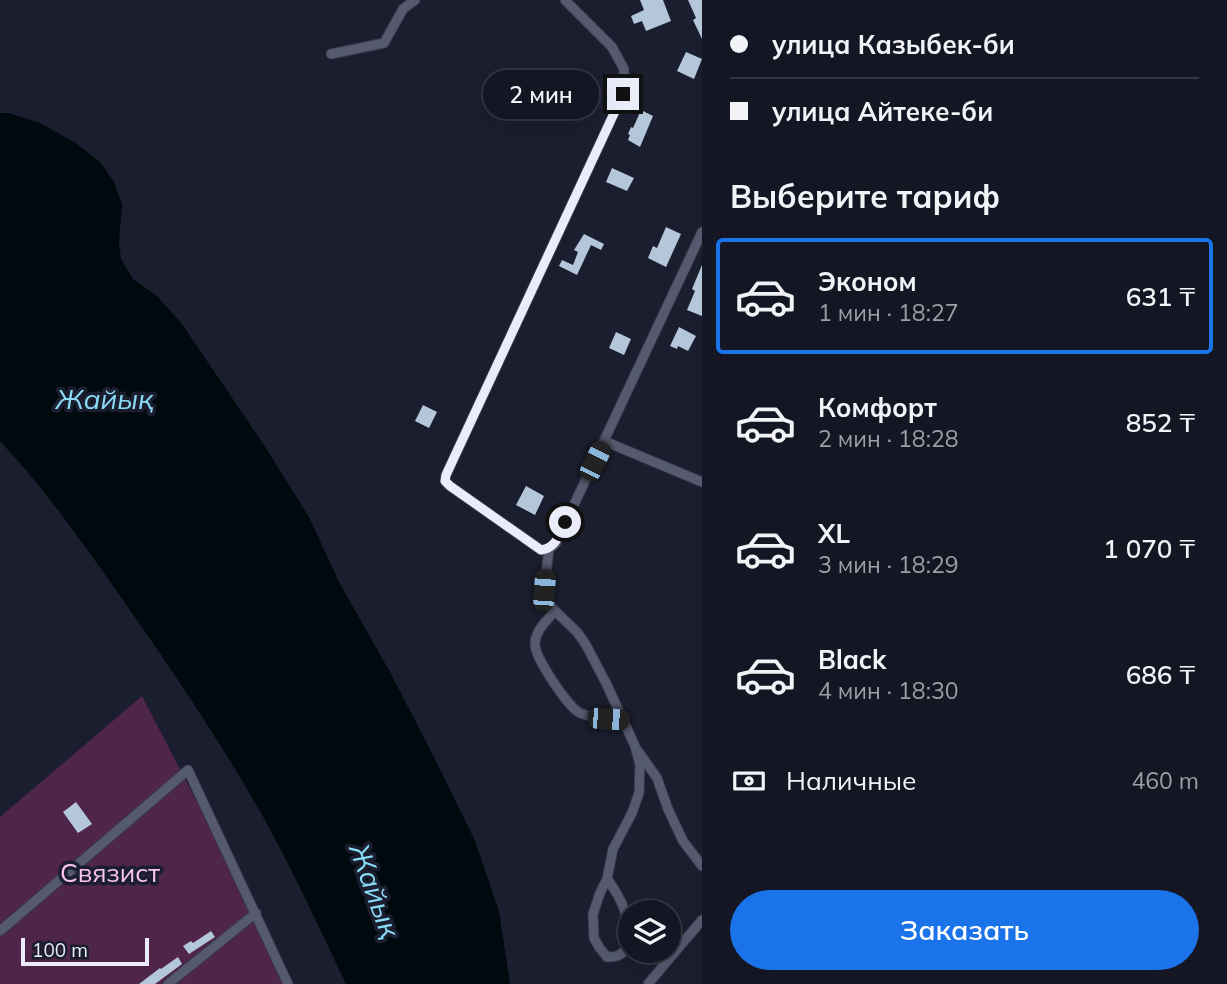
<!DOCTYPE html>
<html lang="ru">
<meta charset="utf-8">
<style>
:root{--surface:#141623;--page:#1d1f2b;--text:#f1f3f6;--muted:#9d9fa6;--line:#333541;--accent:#1a73e8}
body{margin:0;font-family:Mulish,sans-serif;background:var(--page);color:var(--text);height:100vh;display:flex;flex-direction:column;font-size:26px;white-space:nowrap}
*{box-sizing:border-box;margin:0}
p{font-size:23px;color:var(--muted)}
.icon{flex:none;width:38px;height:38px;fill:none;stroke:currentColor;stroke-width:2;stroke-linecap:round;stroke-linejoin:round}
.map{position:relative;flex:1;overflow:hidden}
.side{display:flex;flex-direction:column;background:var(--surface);width:525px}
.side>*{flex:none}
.hud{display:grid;align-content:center;height:154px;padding:0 28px;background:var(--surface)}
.fabs{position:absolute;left:618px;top:900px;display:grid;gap:14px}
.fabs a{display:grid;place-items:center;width:63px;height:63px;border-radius:50%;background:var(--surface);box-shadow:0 7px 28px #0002,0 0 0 2px var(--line);font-size:35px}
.scale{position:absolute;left:21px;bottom:18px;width:128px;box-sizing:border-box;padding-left:7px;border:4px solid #eaecf9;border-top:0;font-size:19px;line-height:24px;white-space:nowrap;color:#eaecf9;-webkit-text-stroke:5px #1b1e2f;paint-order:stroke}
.end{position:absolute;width:32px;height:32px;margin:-16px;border:9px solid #eaecf9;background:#111;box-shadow:0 0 0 4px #111}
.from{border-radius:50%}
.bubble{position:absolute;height:49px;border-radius:24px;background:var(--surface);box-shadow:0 7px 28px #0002,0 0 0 2px var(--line);font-size:23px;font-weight:600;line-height:49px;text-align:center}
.car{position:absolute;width:21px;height:42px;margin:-21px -10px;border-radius:9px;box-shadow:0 0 5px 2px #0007;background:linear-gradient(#222 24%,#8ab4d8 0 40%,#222 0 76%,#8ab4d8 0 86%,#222 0)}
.hud b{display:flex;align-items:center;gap:24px;height:66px;font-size:26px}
.hud b+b{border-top:2px solid var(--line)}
.hud i{width:18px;height:18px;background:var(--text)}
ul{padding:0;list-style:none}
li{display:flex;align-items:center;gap:21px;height:116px;margin:0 14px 10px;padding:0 14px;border:4px solid transparent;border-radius:7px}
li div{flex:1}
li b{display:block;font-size:26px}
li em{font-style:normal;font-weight:600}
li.active{border-color:var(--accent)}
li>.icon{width:63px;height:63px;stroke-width:1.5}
h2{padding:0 28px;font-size:32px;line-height:84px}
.pay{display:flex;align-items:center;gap:18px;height:77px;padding:0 28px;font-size:26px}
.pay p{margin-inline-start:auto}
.button{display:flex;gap:14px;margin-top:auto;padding:14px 28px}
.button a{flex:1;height:80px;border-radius:42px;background:var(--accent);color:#fff;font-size:28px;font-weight:600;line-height:80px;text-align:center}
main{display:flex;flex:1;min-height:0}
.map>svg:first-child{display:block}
.green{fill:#4f254a}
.water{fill:#00090e}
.building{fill:#b4c7da}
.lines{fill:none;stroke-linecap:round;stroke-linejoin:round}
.minor-casing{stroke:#383949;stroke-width:11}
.minor{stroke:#565a6f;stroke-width:9}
.route{stroke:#eaecf9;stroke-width:9}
.labels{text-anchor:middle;stroke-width:7;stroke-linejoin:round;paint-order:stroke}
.park-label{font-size:26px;fill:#fac2f1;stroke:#1b1e2f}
.water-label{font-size:28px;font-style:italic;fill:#8adbf6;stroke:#1b1e2f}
</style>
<main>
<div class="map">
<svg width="702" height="984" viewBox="0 0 702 984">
<rect width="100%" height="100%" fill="#1b1e2f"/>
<path class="green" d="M142,696L291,984H0V817Z"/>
<path class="water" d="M0,113H8L40,123L76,143L101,163L114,182L122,204L119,242L121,259L133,279L157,296L182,324L264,445L309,517L339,582L391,674L437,763L475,841L499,911L510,984H346C319,927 292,869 261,813C219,739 171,669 123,600C84,545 46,490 0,441Z"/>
<path class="building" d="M640,0H663L671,21L646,31L642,21L634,24L631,16L644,10Z
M688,0H702V39L693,20L696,18Z
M686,52L702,59L694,79L677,71Z
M641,110L653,116L640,147L628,140L630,135L628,134L631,127L633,128Z
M612,168L634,178L627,191L606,182Z
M666,227L681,234L666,267L648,258L653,246L657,248Z
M584,234L604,244L601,250L591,245L577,275L559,266L562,260L573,265L578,252L574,250Z
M702,265V316L687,310L695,291L692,289Z
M679,327L696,336L688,351L678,346L677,349L670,346Z
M616,332L631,339L624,355L609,348Z
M423,405L437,412L429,428L415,421Z
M526,486L544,496L535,515L516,505Z
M76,802L92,824L78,833L63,812Z
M211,931L215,937L189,954L183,946L191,941L193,943Z
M178,957L182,964L155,984H139L160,968L161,969Z"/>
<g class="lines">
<g class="minor-casing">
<path id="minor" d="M565,0L612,47L624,69L623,94L446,475L445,481L450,486L541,550L549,549L556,543L702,232
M331,54L384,43L403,9L415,0
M604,441L702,482
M549,549L544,590L548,602L555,611L577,632L586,645L606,683L635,746L640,765L639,793L632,813L613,849L607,879L600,893L593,914L594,938L599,947L607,957C635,959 631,927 624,909C620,898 614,888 607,879
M555,611C547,620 535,631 535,644C535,658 568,707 580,713C594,719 609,719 623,721
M638,751L657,778L668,809L683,841L702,866
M0,931L188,770L288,984
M168,984L256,913
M648,984L702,920"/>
</g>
<use href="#minor" class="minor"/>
</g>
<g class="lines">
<path class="route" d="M565,522C559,535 556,548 541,550L450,486L445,481L446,475L623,94"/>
</g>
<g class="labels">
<g class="park-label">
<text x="110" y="882">Связист</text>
</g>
<g class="water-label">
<text x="105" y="409">Жайық</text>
<text transform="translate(375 891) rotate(70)" y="10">Жайық</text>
</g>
</g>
</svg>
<div class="fabs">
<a><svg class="icon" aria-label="layers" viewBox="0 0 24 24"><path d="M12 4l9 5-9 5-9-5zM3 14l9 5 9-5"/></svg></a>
</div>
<div class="scale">100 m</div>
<i class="end from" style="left:565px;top:522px"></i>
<i class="end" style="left:623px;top:94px"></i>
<div class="bubble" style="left:483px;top:70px;width:116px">2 мин</div>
<i class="car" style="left:595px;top:461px;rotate:26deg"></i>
<i class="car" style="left:544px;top:590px;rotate:4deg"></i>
<i class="car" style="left:608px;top:719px;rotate:94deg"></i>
</div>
<section class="side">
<div class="hud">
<b><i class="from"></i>улица Казыбек-би</b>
<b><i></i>улица Айтеке-би</b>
</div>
<h2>Выберите тариф</h2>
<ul>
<li class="active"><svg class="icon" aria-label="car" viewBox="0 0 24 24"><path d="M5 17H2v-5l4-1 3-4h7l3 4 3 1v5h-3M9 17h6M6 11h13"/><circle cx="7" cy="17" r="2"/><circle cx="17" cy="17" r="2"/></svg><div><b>Эконом</b><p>1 мин · 18:27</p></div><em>631 ₸</em></li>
<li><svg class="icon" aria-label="car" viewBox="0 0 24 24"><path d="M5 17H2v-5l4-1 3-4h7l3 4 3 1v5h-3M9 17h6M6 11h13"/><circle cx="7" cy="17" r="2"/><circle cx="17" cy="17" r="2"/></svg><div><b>Комфорт</b><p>2 мин · 18:28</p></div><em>852 ₸</em></li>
<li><svg class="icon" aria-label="car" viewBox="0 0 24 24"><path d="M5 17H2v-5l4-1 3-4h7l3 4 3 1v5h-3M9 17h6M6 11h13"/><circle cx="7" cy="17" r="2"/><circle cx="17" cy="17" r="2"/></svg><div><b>XL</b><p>3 мин · 18:29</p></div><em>1 070 ₸</em></li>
<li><svg class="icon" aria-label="car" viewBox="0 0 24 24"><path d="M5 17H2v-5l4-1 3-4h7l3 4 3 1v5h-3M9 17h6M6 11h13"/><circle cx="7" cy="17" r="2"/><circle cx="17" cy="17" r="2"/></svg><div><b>Black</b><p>4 мин · 18:30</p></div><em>686 ₸</em></li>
</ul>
<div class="pay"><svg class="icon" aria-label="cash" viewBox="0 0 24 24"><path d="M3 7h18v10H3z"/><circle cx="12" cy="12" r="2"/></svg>Наличные<p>460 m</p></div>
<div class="button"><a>Заказать</a></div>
</section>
</main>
